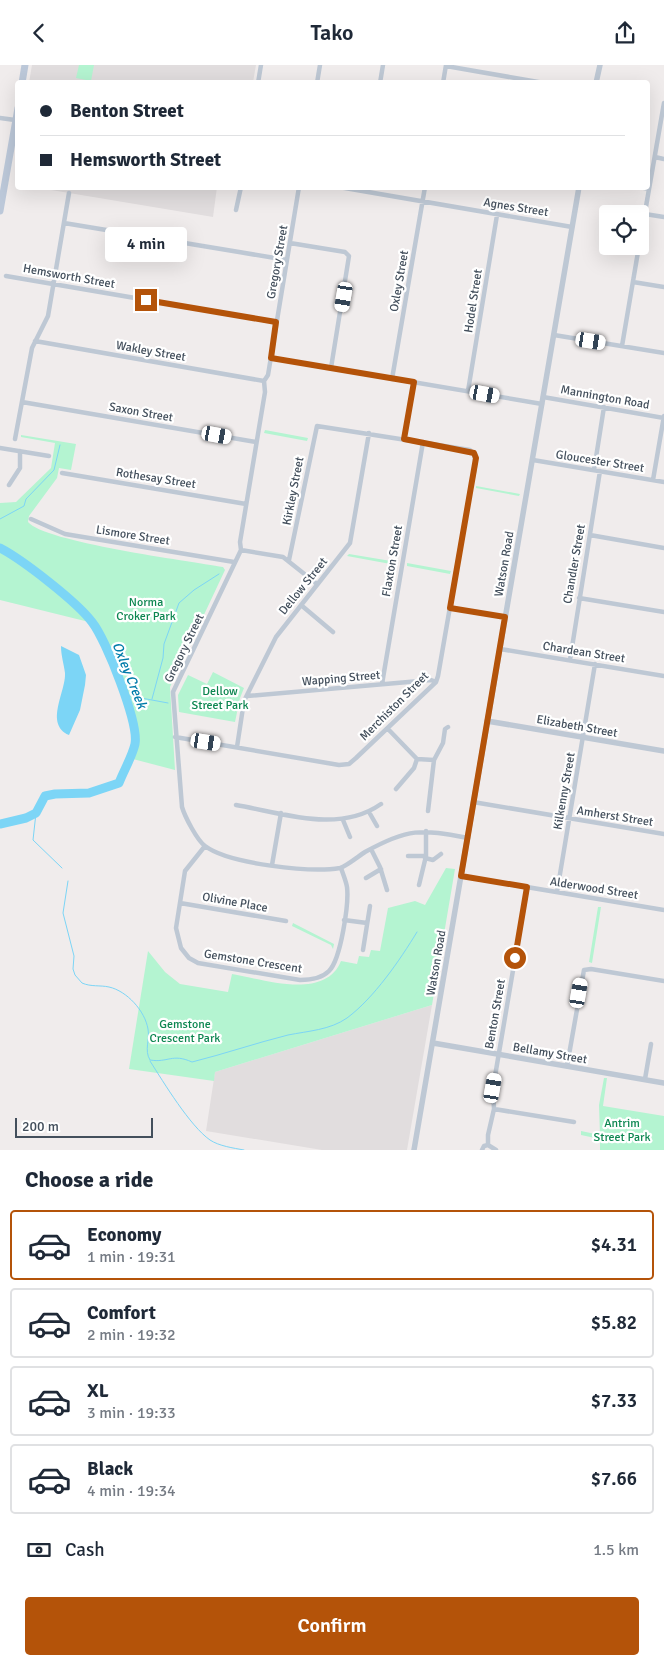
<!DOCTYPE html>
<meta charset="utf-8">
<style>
:root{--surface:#fff;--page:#f6f6f7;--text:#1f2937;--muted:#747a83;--line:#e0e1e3;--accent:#b45309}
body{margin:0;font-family:Signika,sans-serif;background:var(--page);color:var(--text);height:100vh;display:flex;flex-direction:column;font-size:19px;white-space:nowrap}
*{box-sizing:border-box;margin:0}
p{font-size:16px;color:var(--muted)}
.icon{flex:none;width:28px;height:28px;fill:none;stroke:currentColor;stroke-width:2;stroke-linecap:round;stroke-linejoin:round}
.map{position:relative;height:1085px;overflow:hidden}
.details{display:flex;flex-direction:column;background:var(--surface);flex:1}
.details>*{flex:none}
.banner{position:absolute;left:15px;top:15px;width:635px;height:110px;border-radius:5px;box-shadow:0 5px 20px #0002;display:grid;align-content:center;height:110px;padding:0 25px;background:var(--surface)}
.controls{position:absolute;left:599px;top:140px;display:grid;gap:10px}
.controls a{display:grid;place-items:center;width:50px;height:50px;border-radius:5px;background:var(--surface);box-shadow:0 5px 20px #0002;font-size:25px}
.scale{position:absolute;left:15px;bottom:12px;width:138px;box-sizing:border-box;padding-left:5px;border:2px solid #434f5c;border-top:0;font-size:14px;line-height:18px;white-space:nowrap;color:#434f5c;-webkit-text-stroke:4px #fff;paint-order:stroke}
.end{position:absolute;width:22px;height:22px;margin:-11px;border:6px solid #b45309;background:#fff;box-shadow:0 0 0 2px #fff}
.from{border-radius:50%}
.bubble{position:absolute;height:35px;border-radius:5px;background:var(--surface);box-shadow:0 5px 20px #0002;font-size:16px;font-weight:600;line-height:35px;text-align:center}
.car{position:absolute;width:15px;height:30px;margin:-15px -8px;border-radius:6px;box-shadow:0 0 4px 1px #0007;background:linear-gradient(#fff 24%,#345 0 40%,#fff 0 76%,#345 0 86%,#fff 0)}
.banner b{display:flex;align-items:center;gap:18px;height:48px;font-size:19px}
.banner b+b{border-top:1px solid var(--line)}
.banner i{width:12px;height:12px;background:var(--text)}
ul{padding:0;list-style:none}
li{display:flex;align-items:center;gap:15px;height:70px;margin:0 10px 8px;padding:0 15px;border:2px solid var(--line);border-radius:5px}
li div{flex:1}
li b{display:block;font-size:19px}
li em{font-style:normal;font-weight:600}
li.current{border-color:var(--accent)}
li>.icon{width:45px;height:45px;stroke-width:1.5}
h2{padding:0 25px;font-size:22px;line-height:60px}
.pay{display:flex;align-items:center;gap:12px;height:55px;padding:0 25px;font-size:19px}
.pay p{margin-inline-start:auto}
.button{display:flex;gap:10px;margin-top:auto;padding:10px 25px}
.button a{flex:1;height:58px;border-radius:5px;background:var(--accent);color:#fff;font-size:20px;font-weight:600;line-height:58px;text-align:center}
header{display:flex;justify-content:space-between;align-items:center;height:65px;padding:0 25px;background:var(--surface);font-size:22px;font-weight:600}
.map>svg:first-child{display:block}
.education{fill:#e1ddde}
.green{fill:#b4f4d1}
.water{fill:#7cd5f6}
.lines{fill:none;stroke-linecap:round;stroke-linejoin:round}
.stream{stroke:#7cd5f6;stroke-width:1}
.river{stroke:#7cd5f6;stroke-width:9}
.minor{stroke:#bec8d4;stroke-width:4.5}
.tertiary{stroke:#bec8d4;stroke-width:5.5}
.secondary{stroke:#bcc8d9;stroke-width:7}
.route{stroke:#b45309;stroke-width:6}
.labels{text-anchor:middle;stroke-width:4.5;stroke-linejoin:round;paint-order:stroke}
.street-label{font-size:12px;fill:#434f5c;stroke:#fff}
.park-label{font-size:12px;fill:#0c8650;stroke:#fff}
.water-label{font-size:14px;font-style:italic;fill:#017caa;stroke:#fff}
</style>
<header><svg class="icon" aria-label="back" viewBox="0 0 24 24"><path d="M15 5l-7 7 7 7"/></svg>Tako<svg class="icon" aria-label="share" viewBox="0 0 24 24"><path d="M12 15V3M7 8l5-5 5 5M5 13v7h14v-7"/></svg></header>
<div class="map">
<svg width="664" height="1085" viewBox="0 0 664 1085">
<rect width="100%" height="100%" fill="#f0ecec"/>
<path class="education" d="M32,0H256L253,17L29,18Z
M217,122L213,152L39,123Z
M432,940L407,1085H322L206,1066L215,1007Z"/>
<path class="green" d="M79,0H94L91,16L76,13Z
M265,365L308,373L307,376L264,368Z
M21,370L76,379L71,405L59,403L57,413L29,451L28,457C44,477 189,496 223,502L225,505L170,622L175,705L129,693C133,684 136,677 136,667C134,635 106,587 93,558L0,535V438L16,437L51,403L55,378L21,372Z
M476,421L520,429L519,431L476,423Z
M349,489L397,497L396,500L347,491Z
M407,498L451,506L450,509L407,501Z
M213,607L244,623L240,633L235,657L179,647L178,630L188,610L207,619Z
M446,803L455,804L432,940L215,1007L214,1016L129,1004L148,886L165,907L180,919L228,927L232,909C263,914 325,936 341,896L357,899L359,891L369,892L371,885L380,886L388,843L415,836L425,840Z
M598,842H601L592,898L589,897Z
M293,858L334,879L333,884L331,880L292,861Z
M604,1013H607L603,1041L664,1051V1085H600V1074L581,1070V1066L600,1070L599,1040Z"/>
<path class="water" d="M61,581L79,590L86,610L85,620L80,645L69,670C44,659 66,627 65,608C64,599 61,591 61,581Z"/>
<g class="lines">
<path class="stream" d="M0,454L24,441L26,434L54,405L60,380
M125,630L168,638
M152,634L163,593L164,579L179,538L194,525L219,509
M36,748L33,775L62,803
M68,816L63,848L74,891L73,904L75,910L82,918C91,922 100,920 109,922C127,926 145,946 148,964C150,975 144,985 150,995C168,998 172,988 192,997C224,989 256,978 288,970C308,966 330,965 347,953C374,933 400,895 417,867
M150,996C164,1018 190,1061 210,1075C219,1081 233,1083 244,1085"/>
<path class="river" d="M0,483C23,495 77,537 92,557C106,575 139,658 135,679C132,692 124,705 119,718L89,728L55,729L45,731L36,748L26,753L0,759"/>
<path class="minor" d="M446,1L544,18
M258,18L261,0
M317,18L320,0
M380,18L383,0
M443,18L446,0
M0,53L15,55
M655,92L664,94
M299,122L268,310L264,316L265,327L240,477L241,485L173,627L182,742C185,752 197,775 205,781C229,799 311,808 340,803C345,802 360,790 365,787C408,763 421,764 468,773
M339,122L572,162
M640,122L649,124
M236,145L241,122
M645,149L664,152
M64,158L287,195
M640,176L664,38
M290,178L345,187L349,191L331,303
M6,211L276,257
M633,217L664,222
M554,270L664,288
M35,276L264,316
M622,281L639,181
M271,293L542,339
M392,314L425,122
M468,326L497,150
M543,332L664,353
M22,337L256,377
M15,374L32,283L48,251L69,128
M404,374L414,317
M0,383L49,391
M533,395L664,417
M594,405L604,342
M62,408L246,439
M653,415L664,351
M9,420L20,403V386
M31,454L65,469L234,497
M590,470L664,483
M241,485L283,492L317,519
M579,533L664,547
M301,540L333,567
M450,543L505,552
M500,584L664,611
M570,595L600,406
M382,619L423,377
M247,631L431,615L436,617
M388,664L417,694
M175,672L339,700L349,699L356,693L436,617L438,611L471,421C473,411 480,392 470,385L317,361L289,495
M237,682L244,636L276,572L350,478L369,368
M417,694L434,695L443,678L445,664L448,662
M396,724L414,703L417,694
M473,737L664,769
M236,740C283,748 338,769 381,739
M428,746L434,695
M369,747L377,761
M343,755L350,772
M205,781L185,806L176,863L181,883L189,893L198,898L300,915C310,915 322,913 329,906C341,894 349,838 347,822C346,816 343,809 341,803
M371,784L380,802L387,825
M408,791H426
M425,793L433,795L441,789
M272,800L281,748
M461,811L664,845
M366,813L381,804
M419,820L426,791V766
M557,827L595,599
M180,838L286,856
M344,855L367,858
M363,885L370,841
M567,1001L584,905L591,904L664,916
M645,1014L651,979
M494,1044L574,1057
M488,1080V1070L494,1044L493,1023L527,823
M488,1080L496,1085
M482,1085L484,1081L488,1080"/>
<path class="tertiary" d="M596,18L600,0
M487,656L664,686
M433,978L664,1018
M414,1085L579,122"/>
<path class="secondary" d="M22,18L25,0
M0,146L18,43"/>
</g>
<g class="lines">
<path class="route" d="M146,235L276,257L271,293L414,317L404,374L474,388L476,393L450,543L505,552L461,811L527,822L515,893"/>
</g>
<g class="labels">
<g class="street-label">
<text transform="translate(516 142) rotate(9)" y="4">Agnes Street</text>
<text transform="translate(277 197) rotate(-80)" y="4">Gregory Street</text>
<text transform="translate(69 211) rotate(10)" y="4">Hemsworth Street</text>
<text transform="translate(399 216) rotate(-80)" y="4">Oxley Street</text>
<text transform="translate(473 236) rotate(-81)" y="4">Hodel Street</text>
<text transform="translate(151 286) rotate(10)" y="4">Wakley Street</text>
<text transform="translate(605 332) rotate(10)" y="4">Mannington Road</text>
<text transform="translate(141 347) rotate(10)" y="4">Saxon Street</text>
<text transform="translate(600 396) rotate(9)" y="4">Gloucester Street</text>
<text transform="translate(156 413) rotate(9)" y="4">Rothesay Street</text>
<text transform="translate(293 426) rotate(-79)" y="4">Kirkley Street</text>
<text transform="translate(133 470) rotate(9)" y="4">Lismore Street</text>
<text transform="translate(392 496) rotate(-80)" y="4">Flaxton Street</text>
<text transform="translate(504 499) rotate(-80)" y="4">Watson Road</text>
<text transform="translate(574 499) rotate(-80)" y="4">Chandler Street</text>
<text transform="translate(303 521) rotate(-51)" y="4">Dellow Street</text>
<text transform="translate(184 583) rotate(-64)" y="4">Gregory Street</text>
<text transform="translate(584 587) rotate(9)" y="4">Chardean Street</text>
<text transform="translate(341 613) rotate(-5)" y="4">Wapping Street</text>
<text transform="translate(394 641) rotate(-45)" y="4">Merchiston Street</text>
<text transform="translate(577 661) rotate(10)" y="4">Elizabeth Street</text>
<text transform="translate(564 726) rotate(-80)" y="4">Kilkenny Street</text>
<text transform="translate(615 751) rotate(9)" y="4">Amherst Street</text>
<text transform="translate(594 823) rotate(9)" y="4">Alderwood Street</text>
<text transform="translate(235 837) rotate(10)" y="4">Olivine Place</text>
<text transform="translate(253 896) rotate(9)" y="4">Gemstone Crescent</text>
<text transform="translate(436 898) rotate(-80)" y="4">Watson Road</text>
<text transform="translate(495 949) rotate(-80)" y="4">Benton Street</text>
<text transform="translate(550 988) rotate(10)" y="4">Bellamy Street</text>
</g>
<g class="park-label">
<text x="146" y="541">Norma<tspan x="146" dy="14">Croker Park</tspan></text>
<text x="220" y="630">Dellow<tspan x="220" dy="14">Street Park</tspan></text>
<text x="185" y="963">Gemstone<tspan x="185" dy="14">Crescent Park</tspan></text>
<text x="622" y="1062">Antrim<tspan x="622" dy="14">Street Park</tspan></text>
</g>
<g class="water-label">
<text transform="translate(130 610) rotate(68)" y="5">Oxley Creek</text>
</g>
</g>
</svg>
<div class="controls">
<a><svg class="icon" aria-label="locate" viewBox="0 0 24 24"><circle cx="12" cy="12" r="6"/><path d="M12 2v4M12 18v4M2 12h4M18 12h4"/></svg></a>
</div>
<div class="scale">200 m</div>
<i class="end from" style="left:515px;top:893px"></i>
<i class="end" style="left:146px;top:235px"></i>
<div class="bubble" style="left:105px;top:162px;width:82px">4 min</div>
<i class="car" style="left:344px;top:232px;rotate:190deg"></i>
<i class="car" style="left:591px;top:276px;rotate:99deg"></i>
<i class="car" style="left:485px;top:329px;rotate:100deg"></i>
<i class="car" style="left:217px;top:370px;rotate:100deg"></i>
<i class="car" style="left:206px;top:677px;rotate:99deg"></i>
<i class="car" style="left:579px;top:928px;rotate:10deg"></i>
<i class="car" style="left:493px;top:1023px;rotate:10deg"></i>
<div class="banner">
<b><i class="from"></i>Benton Street</b>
<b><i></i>Hemsworth Street</b>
</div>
</div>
<section class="details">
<h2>Choose a ride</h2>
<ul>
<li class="current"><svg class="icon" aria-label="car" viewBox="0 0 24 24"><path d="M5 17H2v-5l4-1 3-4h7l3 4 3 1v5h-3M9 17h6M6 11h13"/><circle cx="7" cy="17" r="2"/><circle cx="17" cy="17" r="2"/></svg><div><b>Economy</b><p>1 min · 19:31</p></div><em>$4.31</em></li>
<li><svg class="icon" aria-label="car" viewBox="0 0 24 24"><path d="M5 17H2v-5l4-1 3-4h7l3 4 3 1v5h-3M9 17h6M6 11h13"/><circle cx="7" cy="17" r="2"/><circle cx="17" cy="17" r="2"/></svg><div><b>Comfort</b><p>2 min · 19:32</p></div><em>$5.82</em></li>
<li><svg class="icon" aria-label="car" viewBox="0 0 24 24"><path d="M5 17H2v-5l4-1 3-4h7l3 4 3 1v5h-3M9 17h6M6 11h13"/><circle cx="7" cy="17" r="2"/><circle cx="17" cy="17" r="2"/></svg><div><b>XL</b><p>3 min · 19:33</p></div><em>$7.33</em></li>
<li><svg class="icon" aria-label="car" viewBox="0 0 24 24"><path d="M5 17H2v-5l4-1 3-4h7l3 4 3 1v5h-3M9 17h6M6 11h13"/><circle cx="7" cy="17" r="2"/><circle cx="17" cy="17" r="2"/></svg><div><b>Black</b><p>4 min · 19:34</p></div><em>$7.66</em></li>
</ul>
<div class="pay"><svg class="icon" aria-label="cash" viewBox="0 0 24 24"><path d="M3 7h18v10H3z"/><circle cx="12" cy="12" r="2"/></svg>Cash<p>1.5 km</p></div>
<div class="button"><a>Confirm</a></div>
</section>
